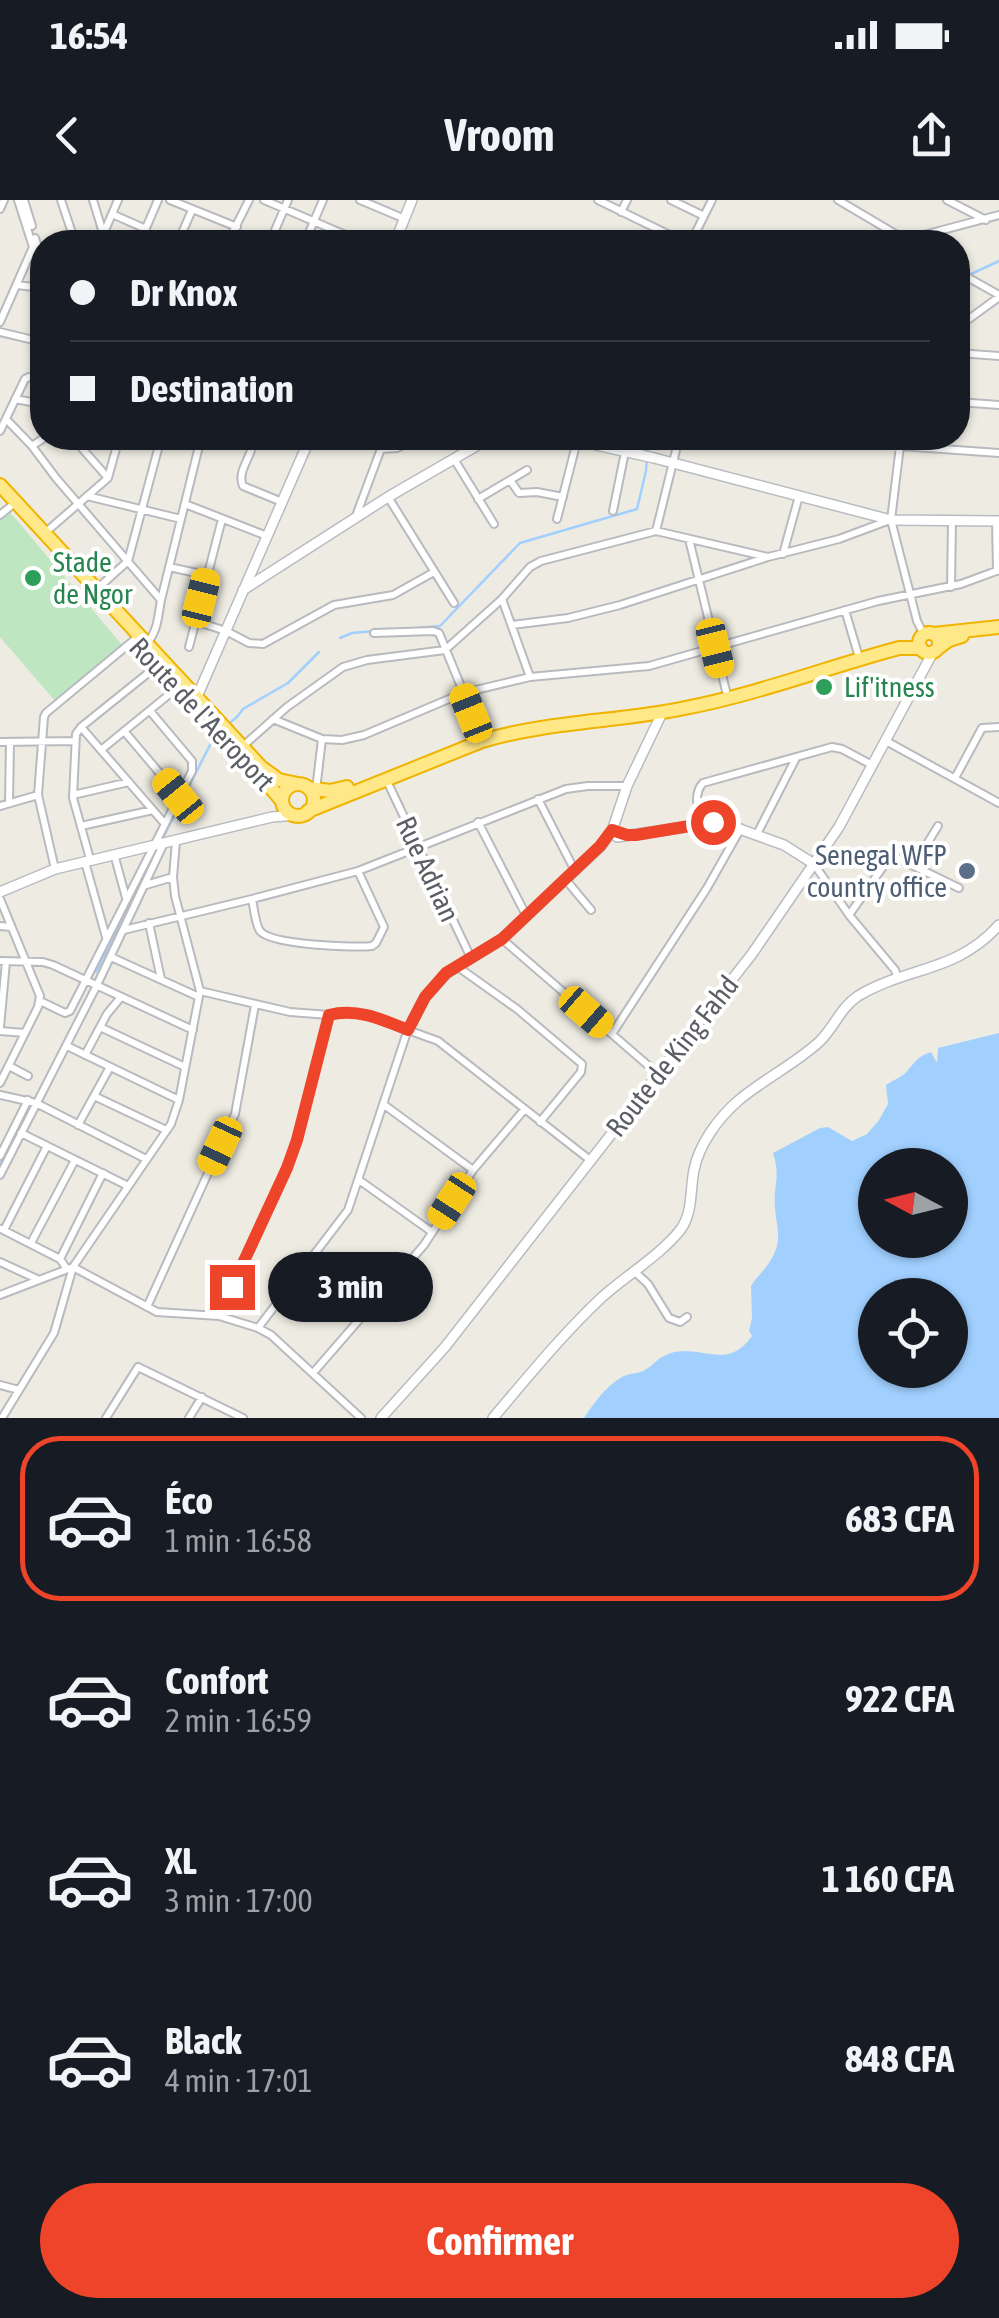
<!DOCTYPE html>
<html lang="fr">
<meta charset="utf-8">
<style>
:root{--surface:#171b24;--page:#20242c;--text:#f1f3f6;--muted:#9ea1a6;--line:#363941;--accent:#ee4429}
body{margin:0;font-family:"Asap Condensed",sans-serif;background:var(--page);color:var(--text);height:100vh;display:flex;flex-direction:column;font-size:38px;white-space:nowrap}
*{box-sizing:border-box;margin:0}
p{font-size:32px;color:var(--muted)}
.icon{flex:none;width:55px;height:55px;fill:none;stroke:currentColor;stroke-width:2;stroke-linecap:round;stroke-linejoin:round}
.map{position:relative;height:1218px;overflow:hidden}
.details{display:flex;flex-direction:column;background:var(--surface);flex:1}
.details>*{flex:none}
.hud{position:absolute;left:30px;top:30px;width:940px;height:220px;border-radius:40px;box-shadow:0 2px 8px #0004;display:grid;align-content:center;height:220px;padding:0 40px;background:var(--surface)}
.needle{width:65px;rotate:277deg}
.tools{position:absolute;left:858px;top:948px;display:grid;gap:20px}
.tools a{display:grid;place-items:center;width:110px;height:110px;border-radius:50%;background:var(--surface);box-shadow:0 2px 8px #0004;font-size:50px}
.end{position:absolute;width:45px;height:45px;margin:-22px;border:12px solid #ee4429;background:#fff;box-shadow:0 0 0 5px #fff}
.from{border-radius:50%}
.bubble{position:absolute;height:70px;border-radius:35px;background:var(--surface);box-shadow:0 2px 8px #0004;font-size:32px;font-weight:700;line-height:70px;text-align:center}
.car{position:absolute;width:30px;height:60px;margin:-30px -15px;border-radius:12px;box-shadow:0 0 8px 2px #0007;background:linear-gradient(#f5c518 24%,#345 0 40%,#f5c518 0 76%,#345 0 86%,#f5c518 0)}
.hud b{display:flex;align-items:center;gap:35px;height:95px;font-size:38px}
.hud b+b{border-top:2px solid var(--line)}
.hud i{width:25px;height:25px;background:var(--text)}
ul{padding:18px 0 0;list-style:none}
li{display:flex;align-items:center;gap:30px;height:165px;margin:0 20px 15px;padding:0 20px;border:5px solid transparent;border-radius:40px}
li div{flex:1}
li b{display:block;font-size:38px}
li em{font-style:normal;font-weight:700}
li.on{border-color:var(--accent)}
li>.icon{width:90px;height:90px;stroke-width:1.5}
.cta{display:flex;gap:20px;margin-top:auto;padding:20px 40px}
.cta a{flex:1;height:115px;border-radius:60px;background:var(--accent);color:#fff;font-size:40px;font-weight:700;line-height:115px;text-align:center}
.status{display:flex;justify-content:space-between;align-items:center;height:70px;padding:0 50px;background:var(--surface);direction:ltr}
.status svg{height:28px;fill:currentColor}
header{display:flex;justify-content:space-between;align-items:center;height:130px;padding:0 40px;background:var(--surface);font-size:45px;font-weight:700}
.map>svg:first-child{display:block}
.green{fill:#bee6c0}
.water{fill:#a1d0ff;fill-rule:evenodd}
.lines{fill:none;stroke-linecap:round;stroke-linejoin:round}
.stream{stroke:#a1d0ff;stroke-width:2.5}
.street-casing{stroke:#b8babf;stroke-width:10}
.secondary-casing{stroke:#b8bbc1;stroke-width:12}
.highway-casing{stroke:#f0b400;stroke-width:16}
.street{stroke:#fff;stroke-width:6}
.secondary{stroke:#fff;stroke-width:9}
.highway{stroke:#ffe888;stroke-width:12}
.route{stroke:#ee4429;stroke-width:12}
.leisure-dot{fill:#2e9e5b;stroke:#fff;stroke-width:4}
.service-dot{fill:#5c6f8a;stroke:#fff;stroke-width:4}
.labels{text-anchor:middle;stroke-width:8;stroke-linejoin:round;paint-order:stroke}
.leisure-label{font-size:28px;fill:#27864d;stroke:#fff;text-anchor:start}
.street-label{font-size:28px;fill:#5b5e64;stroke:#fff}
.service-label{font-size:28px;fill:#4e5e75;stroke:#fff;text-anchor:end}
</style>
<div class="status"><b>16:54</b><svg viewBox="0 0 49 12"><path d="M0 12V9h3v3zM5 12V6h3v6zM10 12V3h3v9zM15 12V0h3v12zM26 1h20v11H26zM47 4h2v5h-2z"/></svg></div>
<header><svg class="icon" aria-label="back" viewBox="0 0 24 24"><path d="M15 5l-7 7 7 7"/></svg>Vroom<svg class="icon" aria-label="share" viewBox="0 0 24 24"><path d="M12 15V3M7 8l5-5 5 5M5 13v7h14v-7"/></svg></header>
<div class="map">
<svg width="999" height="1218" viewBox="0 0 999 1218">
<rect width="100%" height="100%" fill="#eeece2"/>
<path class="green" d="M9,311L123,446L56,502L0,437V319Z"/>
<path class="water" d="M999,833V1218H584C594,1203 606,1186 622,1177C629,1173 638,1174 645,1170C655,1164 658,1157 671,1153C705,1145 727,1171 752,1136L749,1131L752,1118L751,1086C758,1075 769,1066 774,1054C782,1038 776,1024 775,1008C773,986 781,977 773,953L820,928L828,927L852,941L867,934L879,920L888,904L886,885C890,882 895,880 900,877C913,869 912,858 931,852L937,863L938,848ZM875,965H950V1040H875ZM875,1095H950V1170H875Z"/>
<g class="lines">
<path class="stream" d="M969,75L999,61
M417,428L440,426L520,343L637,309L646,271L648,242L652,238
M340,438L352,433L374,431
M227,525L237,517L243,509L288,483L319,452
M164,636L215,535
M96,772L157,650
M0,963L15,933"/>
<g class="street-casing">
<path id="street" d="M24,0L32,26
M61,0L75,42
M93,0L103,33
M170,0L237,27
M264,0L362,42
M360,0L405,19
M598,0L684,42
M671,0L704,16
M838,0L904,39
M947,0L986,20
M0,9L4,0
M621,12L627,0
M112,14L146,29
M182,33L201,42
M35,38L42,60
M905,40L999,15
M100,42L118,0
M140,42L158,0
M178,42L192,10
M228,42L249,0
M270,42L288,0
M305,42L323,0
M691,42L712,0
M958,72L999,95
M17,85L42,88
M0,122L33,47L18,0
M958,127L999,97
M0,132L42,142
M958,153L999,156
M34,178L42,136
M15,199L42,204
M958,202L999,205
M7,220L32,246L56,278L161,400
M0,231L25,179L29,177L42,180
M73,238L108,278
M232,238L252,247C249,260 237,273 243,286L282,302
M857,238L900,246L999,253
M32,246L44,238
M900,246L891,320L917,421L924,435
M381,249L397,248L417,238
M637,254L648,238
M454,259L494,324
M510,280L519,293L537,292L563,297
M87,296L181,319
M388,297L454,403
M478,299L527,270
M185,304L267,336
M613,311L625,252
M0,315L11,306
M356,316L385,238
M557,319L577,241
M996,321L997,371
M656,331L679,238
M46,332L108,278L119,238
M689,339L726,491
M783,354L799,296
M169,367L206,375
M951,387L952,321
M98,388L128,361L161,238
M502,399L530,477
M845,410L858,454
M195,421L226,431L249,443L263,444L334,405L393,395L434,372
M512,425L568,418L620,405L768,357L839,339L890,320
M374,433L433,431L439,433L480,533
M147,443C158,431 158,416 161,400L201,238
M189,447L222,319
M273,519L322,539
M81,527L165,624
M124,531L179,596
M886,541L999,603
M0,542L75,541
M242,547L287,507L343,467L367,460L445,450L502,399L530,367L541,361L656,331L768,357
M101,550L177,488
M955,578L982,528L999,527
M386,579L471,758
M316,590L322,539L342,540L364,535L463,493L530,477L649,466L878,401L961,384L999,370
M73,595L129,582
M538,599L574,669
M9,603L10,542
M0,606L38,595
M478,622L526,715
M702,624C699,610 692,595 703,583L832,547L842,549L872,565
M81,626L153,610
M757,634L795,560
M114,654L126,698
M90,659L73,598L76,534L81,527L157,466
M85,662L106,737
M814,664L849,715L895,770L898,779
M914,665L938,626
M55,669L38,595L44,517L46,513L134,440
M566,680L591,710
M146,685L173,677
M0,699L40,796L38,807L0,883
M252,699C254,708 255,724 260,731C271,745 355,748 372,746L376,743L384,727L358,671
M849,715L887,661L893,656L959,688
M149,723L161,779
M0,726L11,727
M124,730L252,699L358,671L566,589L588,586H627
M502,739L658,874
M111,757L199,797
M0,761L43,762L53,765L193,830
M458,767L517,809L582,864L581,872L540,922
M200,791L290,812L329,815L340,812L364,814L438,841L590,960
M40,801L65,813L70,811L192,571V561L150,511
M0,827L6,762
M100,827L185,867
M0,831L25,833
M612,834L707,688L741,628
M67,846L179,900
M85,855L107,814L121,797
M9,866L28,876
M0,895L36,903L146,959
M94,896L166,930
M383,904L473,970
M78,925L110,867
M21,933L128,986
M0,956L28,900
M0,975L97,785L164,643
M359,980L432,1032
M1,1029L60,1059L67,1069
M4,1030L47,946
M31,1043L75,960
M60,1059L103,973
M0,1062L37,1079
M635,1072L648,1084L669,1118L680,1122L687,1117
M0,1095L73,1067L157,1112L219,1116L258,1128L271,1135L361,1218
M147,1107L235,914L255,805
M219,1116L287,968L297,940L329,815
M258,1128L348,1010L408,829
M313,1173L424,1045L473,970L524,910
M0,1185L19,1190
M2,1218L54,1133L73,1067L171,924L179,900L200,791L175,696L173,677L176,641
M106,1218L138,1167L243,1218
M189,1218L202,1197"/>
</g>
<g class="secondary-casing">
<path id="secondary" d="M395,42L412,0
M565,238L654,258L891,320L999,321
M243,390L388,297L490,238
M196,499L310,238
M612,631L627,586L662,513
M617,637L720,622L784,645L814,664
M0,692L55,669L272,617L297,615
M412,822L425,797L447,773L502,739L601,646L610,633
M381,1218L445,1147L752,754L839,627L933,452
M493,1218C527,1178 562,1135 600,1099C625,1076 661,1055 681,1029C693,1012 690,989 694,970C699,944 719,917 739,900C764,879 795,864 819,842C834,828 840,808 858,796C908,766 956,773 999,725"/>
</g>
<g class="highway-casing">
<path id="highway" d="M0,285L261,567L279,580L298,584
M919 443a10 10 0 1 1 20 0a10 10 0 1 1-20 0Z
M934,434L999,427
M938,448L949,440L962,436
M260,575L282,601
M282 600a16 16 0 1 1 32 0a16 16 0 1 1-32 0Z
M308,588L330,591L347,587
M308,611L482,541C549,521 618,522 685,508C758,494 828,467 899,448H921"/>
</g>
<use href="#street" class="street"/>
<use href="#secondary" class="secondary"/>
<use href="#highway" class="highway"/>
</g>
<g class="lines">
<path class="route" d="M232,1087L287,968L297,940L329,815C357,808 381,819 408,830L425,797L446,773L502,739L600,646L612,630L627,635H636L713,622"/>
</g>
<g class="leisure-dot">
<circle cx="33" cy="378" r="10"/>
<circle cx="824" cy="487" r="10"/>
</g>
<circle class="service-dot" cx="967" cy="671" r="10"/>
<g class="labels">
<g class="leisure-label">
<text x="53" y="372">Stade<tspan x="53" dy="32">de Ngor</tspan></text>
<text x="844" y="497">Lif'itness</text>
</g>
<g class="street-label">
<text transform="translate(202 514) rotate(47)" y="10">Route de l'Aeroport</text>
<text transform="translate(428 669) rotate(65)" y="10">Rue Adrian</text>
<text transform="translate(672 856) rotate(-52)" y="10">Route de King Fahd</text>
</g>
<g class="service-label">
<text x="947" y="665">Senegal WFP<tspan x="947" dy="32">country office</tspan></text>
</g>
</g>
</svg>
<div class="tools">
<a><svg class="needle" viewBox="-14 -14 28 28"><path d="M0-13l5 13h-10z" fill="#e53935"/><path d="M0 13l5-13h-10z" fill="#9ea1a6"/></svg></a>
<a><svg class="icon" aria-label="locate" viewBox="0 0 24 24"><circle cx="12" cy="12" r="6"/><path d="M12 2v4M12 18v4M2 12h4M18 12h4"/></svg></a>
</div>
<i class="end from" style="left:713px;top:622px"></i>
<i class="end" style="left:232px;top:1087px"></i>
<div class="bubble" style="left:268px;top:1052px;width:165px">3 min</div>
<i class="car" style="left:201px;top:398px;rotate:14deg"></i>
<i class="car" style="left:715px;top:448px;rotate:166deg"></i>
<i class="car" style="left:471px;top:513px;rotate:338deg"></i>
<i class="car" style="left:178px;top:596px;rotate:321deg"></i>
<i class="car" style="left:586px;top:812px;rotate:131deg"></i>
<i class="car" style="left:220px;top:946px;rotate:205deg"></i>
<i class="car" style="left:452px;top:1001px;rotate:213deg"></i>
<div class="hud">
<b><i class="from"></i>Dr Knox</b>
<b><i></i>Destination</b>
</div>
</div>
<section class="details">
<ul>
<li class="on"><svg class="icon" aria-label="car" viewBox="0 0 24 24"><path d="M5 17H2v-5l4-1 3-4h7l3 4 3 1v5h-3M9 17h6M6 11h13"/><circle cx="7" cy="17" r="2"/><circle cx="17" cy="17" r="2"/></svg><div><b>Éco</b><p>1 min · 16:58</p></div><em>683 CFA</em></li>
<li><svg class="icon" aria-label="car" viewBox="0 0 24 24"><path d="M5 17H2v-5l4-1 3-4h7l3 4 3 1v5h-3M9 17h6M6 11h13"/><circle cx="7" cy="17" r="2"/><circle cx="17" cy="17" r="2"/></svg><div><b>Confort</b><p>2 min · 16:59</p></div><em>922 CFA</em></li>
<li><svg class="icon" aria-label="car" viewBox="0 0 24 24"><path d="M5 17H2v-5l4-1 3-4h7l3 4 3 1v5h-3M9 17h6M6 11h13"/><circle cx="7" cy="17" r="2"/><circle cx="17" cy="17" r="2"/></svg><div><b>XL</b><p>3 min · 17:00</p></div><em>1 160 CFA</em></li>
<li><svg class="icon" aria-label="car" viewBox="0 0 24 24"><path d="M5 17H2v-5l4-1 3-4h7l3 4 3 1v5h-3M9 17h6M6 11h13"/><circle cx="7" cy="17" r="2"/><circle cx="17" cy="17" r="2"/></svg><div><b>Black</b><p>4 min · 17:01</p></div><em>848 CFA</em></li>
</ul>
<div class="cta"><a>Confirmer</a></div>
</section>
